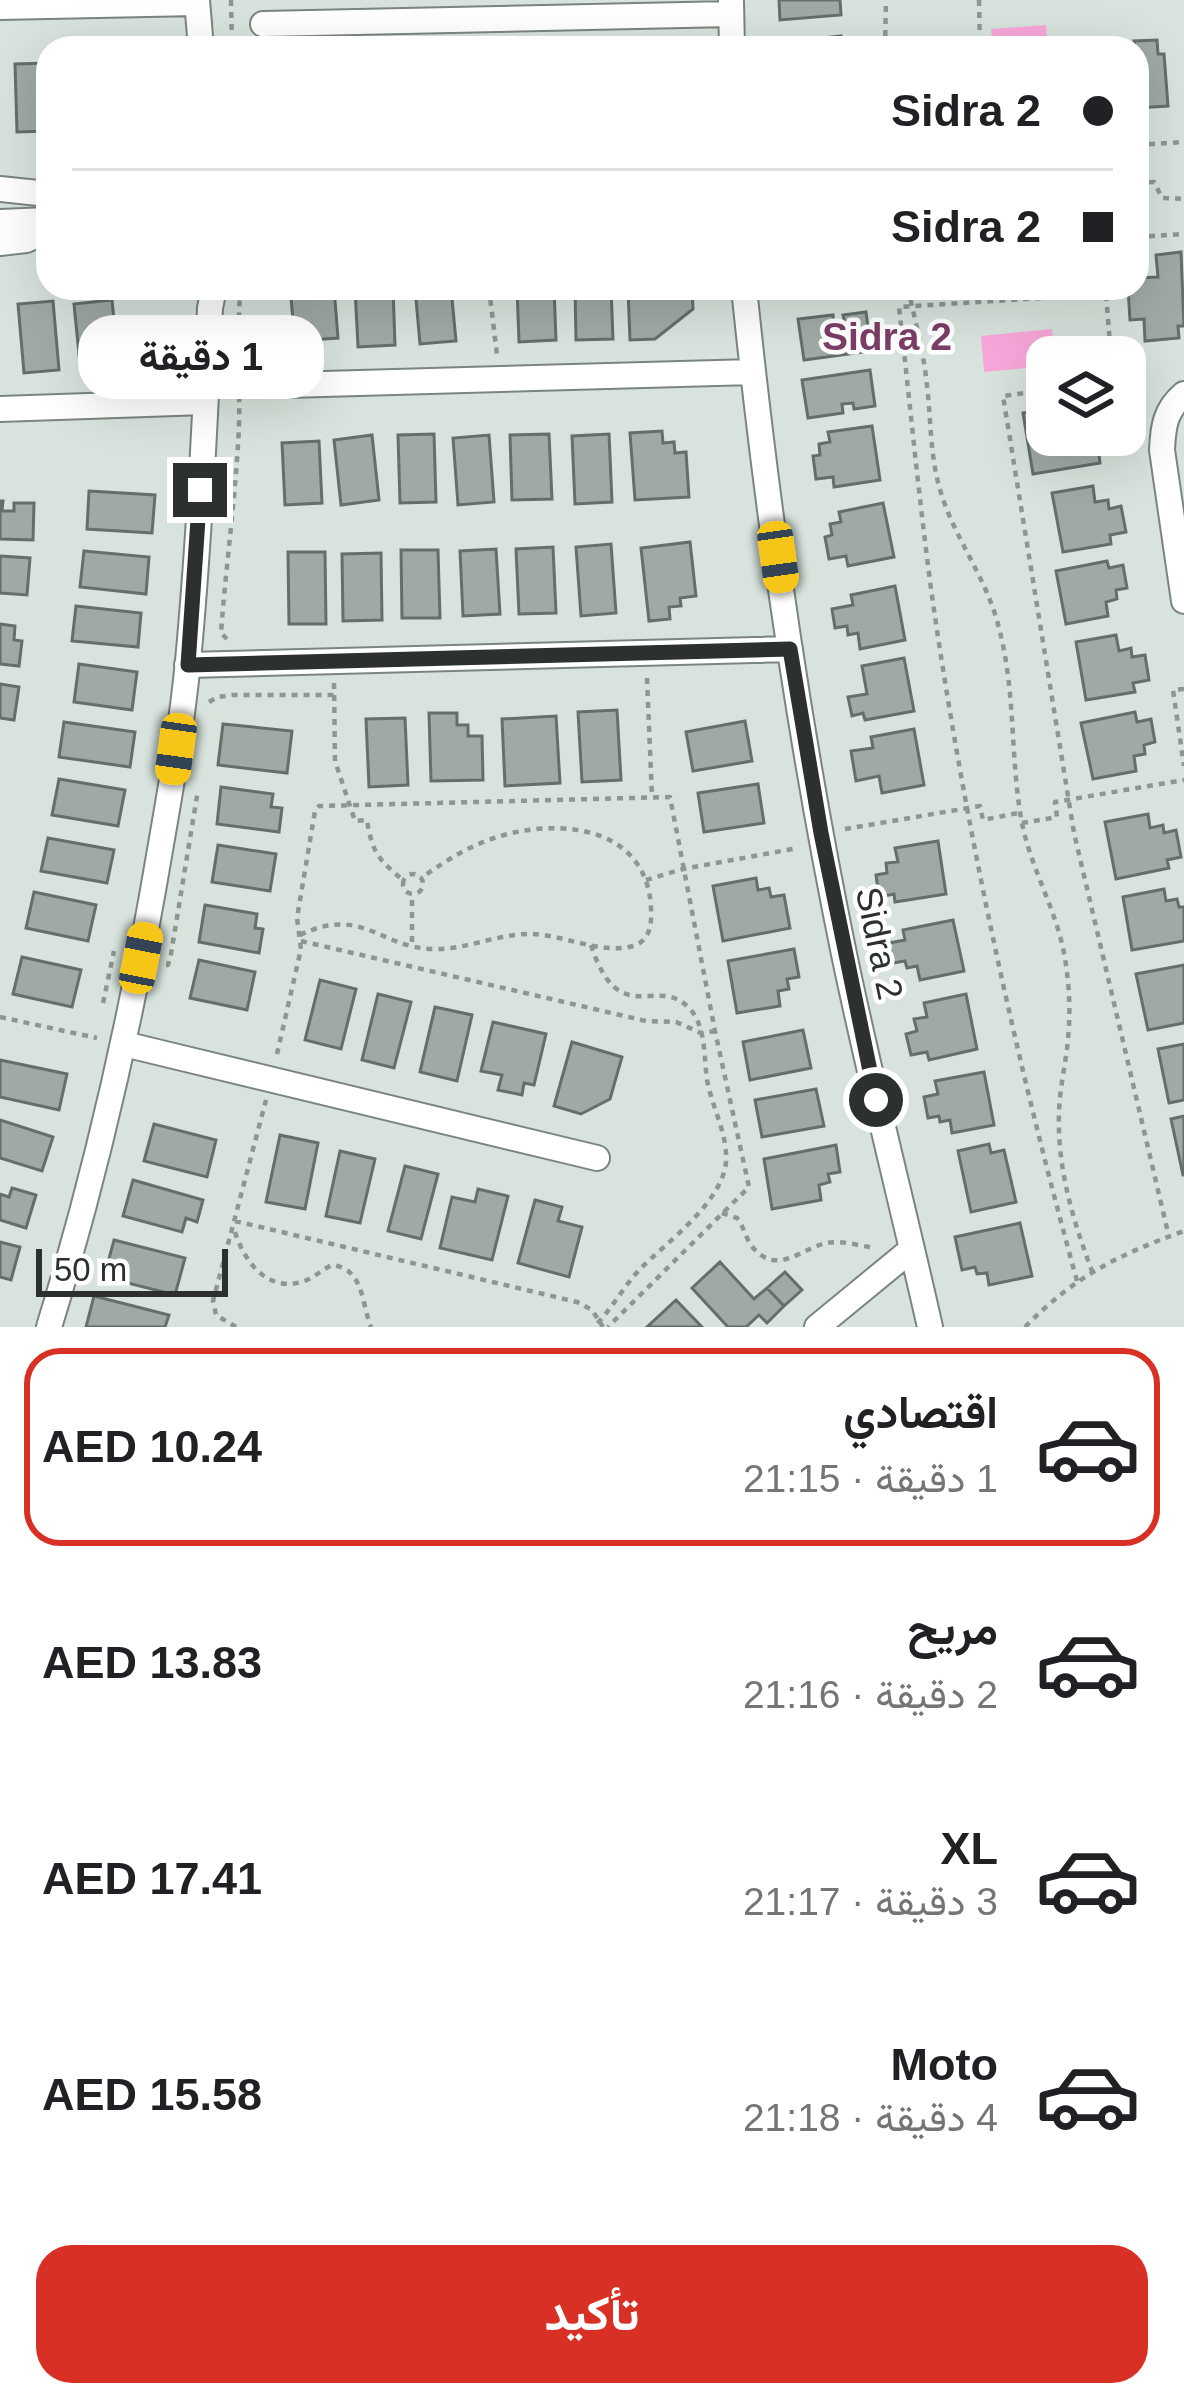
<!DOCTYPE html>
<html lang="ar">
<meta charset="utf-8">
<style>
:root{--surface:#fff;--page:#f6f6f6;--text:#202124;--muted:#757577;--line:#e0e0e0;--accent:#d93025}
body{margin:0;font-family:Arial,Vazirmatn,sans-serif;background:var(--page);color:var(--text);direction:rtl;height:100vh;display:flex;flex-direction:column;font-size:45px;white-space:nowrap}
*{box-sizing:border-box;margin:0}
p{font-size:39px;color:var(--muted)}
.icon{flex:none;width:66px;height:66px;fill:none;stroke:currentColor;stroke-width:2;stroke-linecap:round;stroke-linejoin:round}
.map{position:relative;height:1327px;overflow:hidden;direction:ltr}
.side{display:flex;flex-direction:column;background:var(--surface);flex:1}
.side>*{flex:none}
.hud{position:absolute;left:36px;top:36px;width:1113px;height:264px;border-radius:36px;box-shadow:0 12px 48px #0002;direction:rtl;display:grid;align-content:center;height:264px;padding:0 36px;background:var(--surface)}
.tools{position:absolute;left:1026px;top:336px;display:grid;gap:24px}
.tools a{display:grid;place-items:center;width:120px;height:120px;border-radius:24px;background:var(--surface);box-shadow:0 12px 48px #0002;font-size:60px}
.scale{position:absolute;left:36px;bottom:30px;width:192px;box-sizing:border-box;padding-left:12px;border:6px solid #2c312f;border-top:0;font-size:33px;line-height:42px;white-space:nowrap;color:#2c312f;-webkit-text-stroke:9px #fff;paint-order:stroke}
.end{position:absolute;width:54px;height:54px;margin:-27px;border:15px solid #2c312f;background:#fff;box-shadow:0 0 0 6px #fff}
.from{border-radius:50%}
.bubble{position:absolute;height:84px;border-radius:36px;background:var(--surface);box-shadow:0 12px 48px #0002;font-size:39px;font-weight:700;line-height:84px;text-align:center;direction:rtl}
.car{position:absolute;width:36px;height:72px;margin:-36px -18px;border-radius:15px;box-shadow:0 0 9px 3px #0007;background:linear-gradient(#f5c518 24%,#345 0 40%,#f5c518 0 76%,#345 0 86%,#f5c518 0)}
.hud b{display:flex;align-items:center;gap:42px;height:114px;font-size:45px}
.hud b+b{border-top:3px solid var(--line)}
.hud i{width:30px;height:30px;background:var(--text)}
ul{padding:21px 0 0;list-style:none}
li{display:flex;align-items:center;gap:36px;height:198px;margin:0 24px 18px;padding:0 12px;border:6px solid transparent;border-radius:36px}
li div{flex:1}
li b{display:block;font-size:45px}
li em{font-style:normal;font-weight:700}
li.on{border-color:var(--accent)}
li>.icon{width:108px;height:108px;stroke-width:1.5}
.cta{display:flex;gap:24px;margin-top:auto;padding:24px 36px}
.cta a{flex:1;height:138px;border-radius:36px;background:var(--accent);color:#fff;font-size:48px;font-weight:700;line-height:138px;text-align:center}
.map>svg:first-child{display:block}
.green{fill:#f8a7da}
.building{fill:#9faaa4;stroke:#646f69;stroke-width:3}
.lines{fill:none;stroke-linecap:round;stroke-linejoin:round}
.minor-casing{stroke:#7b857f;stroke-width:28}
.path{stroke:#8d9691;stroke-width:4.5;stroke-dasharray:6 6;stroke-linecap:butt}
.minor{stroke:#fff;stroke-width:24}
.route{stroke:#2c312f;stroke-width:15}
.labels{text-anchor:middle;stroke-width:9;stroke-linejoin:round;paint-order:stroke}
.street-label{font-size:36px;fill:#2c312f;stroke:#fff}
.neighbourhood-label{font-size:39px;font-weight:bold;fill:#7b3e66;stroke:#fff}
</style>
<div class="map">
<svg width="1184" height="1327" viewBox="0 0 1184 1327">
<rect width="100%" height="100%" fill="#d7e3dc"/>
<path class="green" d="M1046,25L1048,48H993L991,29Z
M1052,329L1055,357H1047V366L984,372L981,336Z"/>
<path class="building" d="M779,0H840L841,15L780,20Z
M841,36L842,48H779L778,43Z
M1157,40L1158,54H1164L1168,106L1137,108V48H1135L1134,41Z
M48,63V131L17,132L15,64Z
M1181,252L1184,326H1178L1179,338L1145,341L1144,319L1130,320L1128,288H1137V278L1158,277L1156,255Z
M290,288H334L338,338L295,341Z
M355,288H393L395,345L358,347Z
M415,288H451L456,341L420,344Z
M517,288H554L556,340L519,342Z
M575,288H611L613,339L576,340Z
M628,288H692L693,309L655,339L630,340Z
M112,300L114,320L104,322L105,332L115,331L118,367L99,369L98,362L80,364L74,304Z
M53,301L59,370L24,373L18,304Z
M866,312L871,351L804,360L798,319L833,315L834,325L845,324L843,315Z
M870,370L875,406L854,409L853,403L842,404L843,413L808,418L802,380Z
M1047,409V435H1111L1114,453L1099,455L1100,463L1033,474L1023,413Z
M872,426L880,480L834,487L833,477L816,479L813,456L820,455L819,444L830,442L828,432Z
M662,431L663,443L674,442L675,453L686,452L689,497L635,500L630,433Z
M434,434L436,502L400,503L398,435Z
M549,434L552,499L512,500L510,435Z
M609,434L612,502L575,504L572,436Z
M372,435L379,500L341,505L334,440Z
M489,435L494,502L458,505L453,438Z
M319,441L322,503L285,505L282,443Z
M1093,486L1095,502L1108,500L1109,509L1121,506L1126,532L1110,535L1111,544L1063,552L1052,493Z
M89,491L155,495L152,533L87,529Z
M0,501H3L2,511H14V503H34L33,540L0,539Z
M883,503L894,557L848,566L846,556L829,559L825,537L832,535L830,524L841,522L839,512Z
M690,542L696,596L680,598L681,606L669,607L670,619L649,621L641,548Z
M611,544L616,613L581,616L576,547Z
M553,547L556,613L519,614L516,549Z
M496,549L500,614L463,616L460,551Z
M401,550H438L440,618H402Z
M84,551L149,557L146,594L80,587Z
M288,552H325L326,624H289Z
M381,553L382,620L343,621L342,554Z
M0,556L30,558L27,595L0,593Z
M1107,561L1109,568L1123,565L1127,588L1116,590L1117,599L1106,602L1108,616L1066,624L1056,571Z
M895,586L905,640L860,649L858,633L848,635L847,626L835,628L832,609L853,605L851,595Z
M76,606L141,613L138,647L72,641Z
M0,624L15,626L14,640L22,641L19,666L0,664Z
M1116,635L1119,651L1131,648L1132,657L1145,655L1149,680L1133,683L1135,692L1086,700L1076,642Z
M904,658L914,711L865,720L863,713L852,716L848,697L867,694L862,666Z
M79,664L137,672L132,710L74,702Z
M0,684L19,687L14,720L0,718Z
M617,710L621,780L582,782L578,712Z
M1135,712L1137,722L1151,719L1155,742L1144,745L1145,754L1134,756L1136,771L1093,779L1081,723Z
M429,713H457V725H468V736H482L483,780L431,781Z
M556,716L560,783L505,786L502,719Z
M405,718L408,785L369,787L366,719Z
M745,721L752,761L693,771L686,732Z
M64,722L135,732L130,767L59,757Z
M223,724L292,731L287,773L218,765Z
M914,729L924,785L882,793L879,776L856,781L851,751L873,748L871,737Z
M59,779L125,790L118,826L52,815Z
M758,784L764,823L704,832L698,793Z
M221,787L273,794L271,807L282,808L279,832L217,824Z
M1148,814L1150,828L1163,825L1164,833L1176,830L1181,857L1167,860L1169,868L1116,879L1105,822Z
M48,838L114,850L107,883L41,871Z
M938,841L946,894L895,902L894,894L879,897L876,875L887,873L886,863L898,862L895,848Z
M218,845L276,854L270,891L212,882Z
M756,878L758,890L769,888L771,897L784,895L790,928L723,941L713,886Z
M1164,889L1166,901L1177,899L1179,907H1184V941L1132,950L1123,897Z
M34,892L96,905L88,941L26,928Z
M205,905L257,914L255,928L263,929L259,953L199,942Z
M953,920L964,971L920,980L917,966L907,968L905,961L893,963L889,943L905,940L903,930Z
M794,949L799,977L787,979L789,989L778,991L780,1006L737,1013L728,961Z
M22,957L81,970L72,1007L13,994Z
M199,960L255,972L247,1010L190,998Z
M1184,965V1023L1148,1030L1136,974Z
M320,980L356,989L341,1049L305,1040Z
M378,994L411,1002L394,1068L362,1060Z
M966,994L977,1049L929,1060L927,1052L911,1055L906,1034L917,1031L914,1019L927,1017L924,1003Z
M435,1007L472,1015L457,1081L420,1072Z
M493,1022L546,1034L534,1085L524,1083L522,1095L498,1090L502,1075L481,1071Z
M803,1030L811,1068L750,1080L743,1042Z
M572,1042L622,1057L610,1099L581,1114L554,1106Z
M1184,1044V1100L1169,1103L1158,1049Z
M0,1060L67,1074L59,1110L0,1097Z
M984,1072L994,1125L952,1133L950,1120L940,1122L939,1116L928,1118L924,1097L938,1094L935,1081Z
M816,1089L824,1126L762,1137L755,1100Z
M1184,1116V1175H1183L1171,1119Z
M0,1120L53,1137L42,1171L0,1158Z
M154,1124L216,1140L207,1177L144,1161Z
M280,1135L318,1143L305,1209L266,1202Z
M989,1144L991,1153L1004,1150L1016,1202L971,1212L958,1151Z
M836,1145L840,1172L828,1174L830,1182L819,1185L821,1200L772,1209L764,1159Z
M340,1151L375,1159L360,1223L326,1216Z
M405,1166L438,1174L421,1239L388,1231Z
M133,1180L203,1200L197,1222L186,1218L182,1232L123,1216Z
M12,1188L36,1195L26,1228L0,1220V1194L9,1197Z
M478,1189L508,1196L492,1260L440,1248L452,1197L475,1202Z
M535,1200L562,1207L558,1221L582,1227L569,1277L518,1263Z
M1020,1223L1032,1276L989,1285L987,1273L977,1274L975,1267L962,1270L955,1237Z
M114,1240L185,1258L175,1295L104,1277Z
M0,1242L20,1247L11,1280L0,1277Z
M720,1262L754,1299L767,1288L784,1306L767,1323L759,1315L746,1327H728L692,1288Z
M785,1272L802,1290L784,1306L767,1288Z
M94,1296L169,1315L165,1327H86Z
M676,1300L702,1327H647Z"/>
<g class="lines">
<g class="minor-casing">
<path id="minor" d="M197,0L201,48
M731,2L732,48
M0,7L197,3
M263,24L731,14
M0,189L48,194
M0,222L48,220
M0,243L26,240L48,230
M744,288C767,511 799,735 844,954C870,1079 902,1203 930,1327
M288,385L753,372
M1184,394C1165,410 1163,427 1162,450L1184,601
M0,409L205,402
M187,665L790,649
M124,1044L597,1158
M49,1327C97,1171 133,1011 160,850C171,787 182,724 188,661C199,544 205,425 210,308L214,288
M817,1327L912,1249"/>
</g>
<path class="path" d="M231,0L232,48
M979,0L980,48
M885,48L886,0
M1137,145L1184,142
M1137,183L1154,182L1162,198L1184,199
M1137,237L1184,234
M489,288L497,355
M908,288C915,321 924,353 927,386C931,420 930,453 939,486C951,531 979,567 994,611C1017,682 1009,747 1021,818C1029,864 1053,903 1063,948C1069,978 1071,1008 1068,1039C1066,1063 1060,1086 1059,1111C1057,1167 1072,1218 1092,1271
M1047,390L1003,396L1074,833L1169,1237
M227,639L221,633C226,564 236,495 239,426C240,381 237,338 240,294
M647,678L652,798
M334,683L335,761L355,821L367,820C372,853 379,860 404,881
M1184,689L1173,690L1184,766
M209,702L218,697L232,695H334
M1022,823L1057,817L1055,802L1184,780
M845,829L980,806L983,820L1018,813
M403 884a10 10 0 1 1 20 0a10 10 0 1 1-20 0Z
M646,880L683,869L798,848
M300,935C362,905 380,948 433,949C466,950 499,933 533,934C563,935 603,955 633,946C650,941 652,924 651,908C647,825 557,817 494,838C467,847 444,862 421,878
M301,941L646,1021L676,1022L701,1033L715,1031
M412,942V894
M591,945C619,1032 658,973 690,1009C706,1026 704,1059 707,1080C712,1107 728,1135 726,1162C722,1203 667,1242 640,1269C623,1287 612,1309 594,1327
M166,965H168L171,954L198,790
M103,1003L114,951
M0,1017L97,1038
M277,1054L301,949L297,918L315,811L319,806L670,797L715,1031L749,1187L608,1327
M722,1213L737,1218C745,1228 746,1242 756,1251C780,1274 802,1248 827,1243C842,1240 860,1246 875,1248
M235,1221L577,1302L592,1310L603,1327
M235,1232C245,1264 270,1295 307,1280C316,1276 323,1269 332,1265C364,1269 361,1302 371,1327
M1077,1281C1015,1056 965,827 932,596C919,500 910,403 899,307L1106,294L1111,357
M236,1327L216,1315L213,1301L266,1100
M1025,1327C1075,1276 1118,1255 1184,1231"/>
<use href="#minor" class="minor"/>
</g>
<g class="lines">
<path class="route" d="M200,490L188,665L790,649L821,833L876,1100"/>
</g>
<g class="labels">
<g class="street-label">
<text transform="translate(880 943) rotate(78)" y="13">Sidra 2</text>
</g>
<g class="neighbourhood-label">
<text x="887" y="350">Sidra 2</text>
</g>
</g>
</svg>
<div class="tools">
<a><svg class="icon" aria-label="layers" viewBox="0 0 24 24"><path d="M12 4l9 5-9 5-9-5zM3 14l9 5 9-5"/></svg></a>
</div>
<div class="scale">50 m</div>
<i class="end from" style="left:876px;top:1100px"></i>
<i class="end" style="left:200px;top:490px"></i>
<div class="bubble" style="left:78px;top:315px;width:246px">1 دقيقة</div>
<i class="car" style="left:778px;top:557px;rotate:172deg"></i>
<i class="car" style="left:176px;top:749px;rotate:188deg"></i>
<i class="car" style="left:141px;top:958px;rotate:11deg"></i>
<div class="hud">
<b><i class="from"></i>Sidra 2</b>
<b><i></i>Sidra 2</b>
</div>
</div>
<section class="side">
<ul>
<li class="on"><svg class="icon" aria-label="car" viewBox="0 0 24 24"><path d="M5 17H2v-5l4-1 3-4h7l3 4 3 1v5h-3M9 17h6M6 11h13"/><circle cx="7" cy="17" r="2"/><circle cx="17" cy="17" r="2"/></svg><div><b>اقتصادي</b><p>1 دقيقة · 21:15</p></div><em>AED 10.24</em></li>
<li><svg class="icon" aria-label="car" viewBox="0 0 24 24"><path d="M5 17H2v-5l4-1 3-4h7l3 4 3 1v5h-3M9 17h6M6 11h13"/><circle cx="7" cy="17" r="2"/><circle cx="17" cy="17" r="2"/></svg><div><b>مريح</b><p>2 دقيقة · 21:16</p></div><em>AED 13.83</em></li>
<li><svg class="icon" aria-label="car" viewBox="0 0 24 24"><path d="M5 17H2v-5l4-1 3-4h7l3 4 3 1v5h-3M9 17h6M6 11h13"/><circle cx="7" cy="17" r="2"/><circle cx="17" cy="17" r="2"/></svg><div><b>XL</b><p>3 دقيقة · 21:17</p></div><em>AED 17.41</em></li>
<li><svg class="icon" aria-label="car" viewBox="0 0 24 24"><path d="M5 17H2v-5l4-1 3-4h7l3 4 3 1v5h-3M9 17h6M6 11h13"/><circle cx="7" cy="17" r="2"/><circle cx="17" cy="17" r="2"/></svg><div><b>Moto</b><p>4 دقيقة · 21:18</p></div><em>AED 15.58</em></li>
</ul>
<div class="cta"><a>تأكيد</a></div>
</section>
